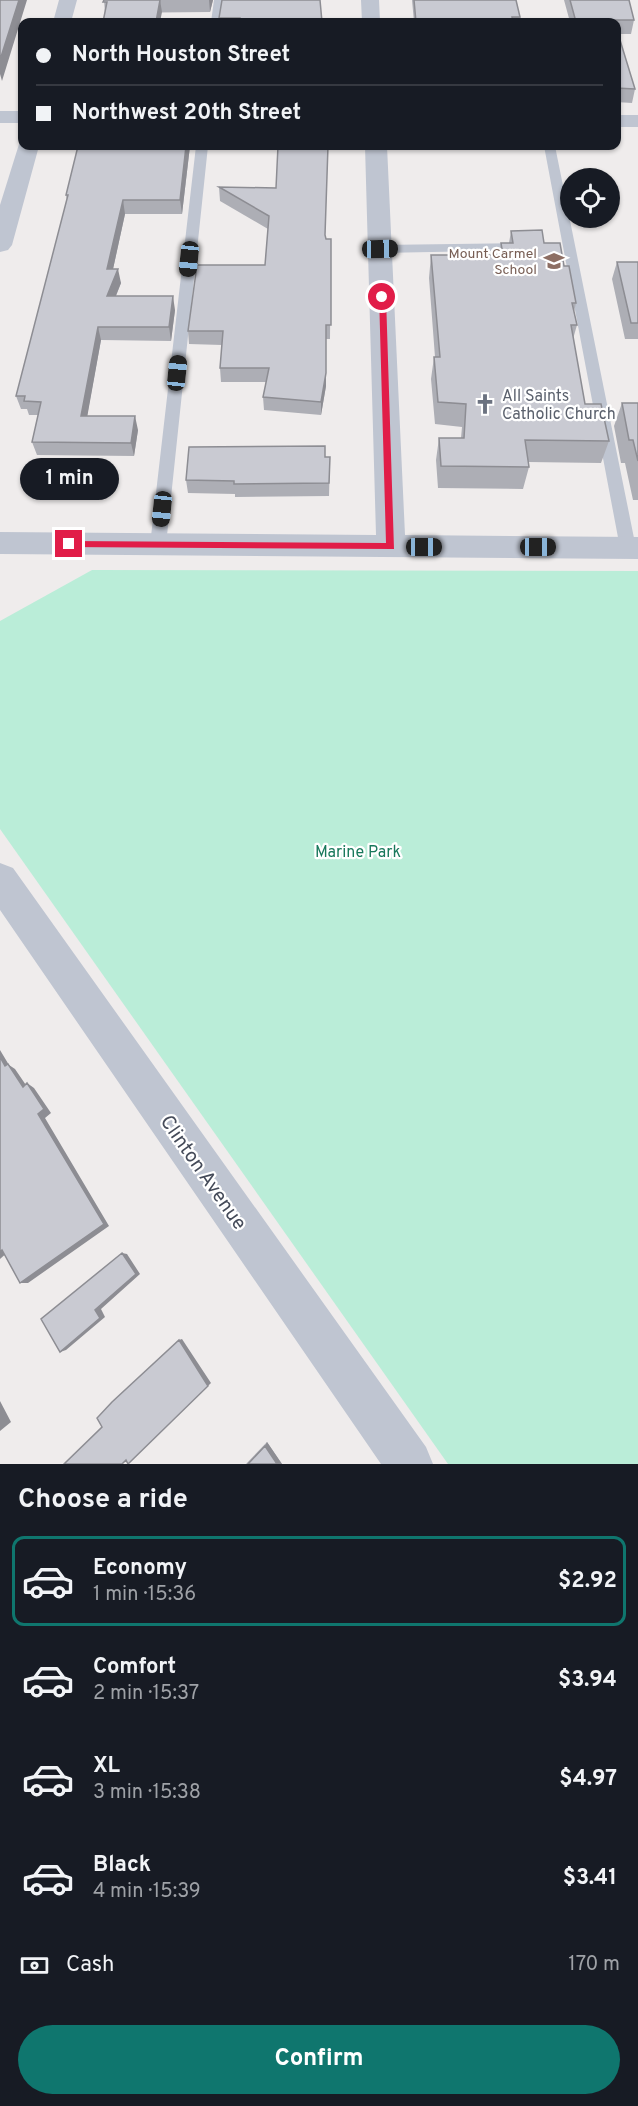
<!DOCTYPE html>
<meta charset="utf-8">
<style>
:root{--surface:#171b24;--page:#20242c;--text:#f1f3f6;--muted:#9ea1a6;--line:#363941;--accent:#0f766e}
body{margin:0;font-family:Overpass,sans-serif;background:var(--page);color:var(--text);height:100vh;display:flex;flex-direction:column;font-size:22px;white-space:nowrap}
*{box-sizing:border-box;margin:0}
p{font-size:20px;color:var(--muted)}
.icon{flex:none;width:33px;height:33px;fill:none;stroke:currentColor;stroke-width:2;stroke-linecap:round;stroke-linejoin:round}
.map{position:relative;height:1464px;overflow:hidden}
.panel{display:flex;flex-direction:column;background:var(--surface);flex:1}
.panel>*{flex:none}
.banner{position:absolute;left:18px;top:18px;width:603px;height:132px;border-radius:12px;box-shadow:0 2px 4px #0004;display:grid;align-content:center;height:132px;padding:0 18px;background:var(--surface)}
.buttons{position:absolute;left:560px;top:168px;display:grid;gap:12px}
.buttons a{display:grid;place-items:center;width:60px;height:60px;border-radius:50%;background:var(--surface);box-shadow:0 2px 4px #0004;font-size:30px}
.end{position:absolute;width:27px;height:27px;margin:-14px;border:8px solid #e11d48;background:#fff;box-shadow:0 0 0 3px #fff}
.from{border-radius:50%}
.bubble{position:absolute;height:42px;border-radius:21px;background:var(--surface);box-shadow:0 2px 4px #0004;font-size:20px;font-weight:700;line-height:42px;text-align:center}
.car{position:absolute;width:18px;height:36px;margin:-18px -9px;border-radius:8px;box-shadow:0 0 4px 2px #0007;background:linear-gradient(#222 24%,#8ab4d8 0 40%,#222 0 76%,#8ab4d8 0 86%,#222 0)}
.banner b{display:flex;align-items:center;gap:21px;height:57px;font-size:22px}
.banner b+b{border-top:2px solid var(--line)}
.banner i{width:15px;height:15px;background:var(--text)}
ul{padding:0;list-style:none}
li{display:flex;align-items:center;gap:18px;height:90px;margin:0 12px 9px;padding:0 6px;border:3px solid transparent;border-radius:12px}
li div{flex:1}
li b{display:block;font-size:22px}
li em{font-style:normal;font-weight:700}
li.selected{border-color:var(--accent)}
li>.icon{width:54px;height:54px;stroke-width:1.5}
h2{padding:0 18px;font-size:27px;line-height:72px}
.pay{display:flex;align-items:center;gap:15px;height:66px;padding:0 18px;font-size:22px}
.pay p{margin-inline-start:auto}
.action{display:flex;gap:12px;margin-top:auto;padding:12px 18px}
.action a{flex:1;height:69px;border-radius:36px;background:var(--accent);color:#fff;font-size:24px;font-weight:700;line-height:69px;text-align:center}
.map>svg:first-child{display:block}
.green{fill:#baedd8}
.lines{fill:none;stroke-linecap:round;stroke-linejoin:round}
.service{fill:#bfc5d1;fill-rule:evenodd}
.minor{fill:#bfc5d1;fill-rule:evenodd}
.tertiary{fill:#bfc5d1;fill-rule:evenodd}
.wall{fill:#adaeb5}
.shaded-wall{fill:#8d8d93}
.building{fill:#c9cad2;stroke:#8d8d93;stroke-width:1.5}
.route{fill:#e11d48}
.labels{text-anchor:middle;stroke-width:4.5;stroke-linejoin:round;paint-order:stroke}
.far-education-label{font-size:14px;fill:#785e54;stroke:#fff;text-anchor:end}
.worship-label{font-size:16px;fill:#5b616d;stroke:#fff;text-anchor:start}
.park-label{font-size:16px;fill:#18785b;stroke:#fff}
.near-street-label{font-size:20px;fill:#454b59;stroke:#fff}
</style>
<div class="map">
<svg width="638" height="1464" viewBox="0 0 638 1464">
<rect width="100%" height="100%" fill="#efecec"/>
<path class="green" d="M92,570L638,571V1464H448L0,829V621Z"/>
<g class="lines">
<path class="service" d="M214,0H224L221,22H211Z
M196,146H208L166,545L158,551L150,545Z
M544,146H555L636,548L628,554L620,548Z
M525,243L530,244V250L380,253L374,249L380,245Z"/>
<path class="minor" d="M361,0H379L380,22H362Z
M365,146H387L405,535L638,537V559L0,554V532L376,535Z
M0,863L13,868L426,1447L433,1464H381L0,910Z"/>
<path class="tertiary" d="M59,0H77L71,22H53Z
M0,111H22V123H0Z
M616,115H638V127H616Z
M20,141L22,146H39L12,245L8,250L0,252V205Z"/>
</g>
<path class="wall" d="M104,0H213L210,12L105,13Z
M222,0L322,22H219V18Z
M412,0H516L520,17L519,22H414Z
M564,0H629L634,20L631,34H618L635,89L632,103L616,102V22H570Z
M190,146L182,214H125L113,269L121,283L116,296L175,310L171,341L101,340L87,416L138,430L134,456L37,455L32,442L38,415H29L27,409H21L16,396L67,200L66,195Z
M219,187L276,188L325,236L326,239H331L330,339H326V386L321,415L264,410L263,397L266,382H221L220,368L222,345L189,344L188,331L265,265L268,229L220,201Z
M511,231L544,243L564,266L576,303L574,312L577,325L573,339L585,404L609,441L601,463L528,462L529,467L523,489L438,488L436,460L439,438H461L462,427L435,424L431,379L434,357H435L429,278L431,255H499L501,243H509Z
M617,262H638V339H625L612,279Z
M622,403H638V500H633L625,463H621L614,426Z
M325,457H330L329,496L235,497V494L188,493L186,480Z
M267,1442L282,1464H246Z"/>
<path class="shaded-wall" d="M19,0H27L2,81L0,74V60Z
M160,0L162,12L160,22H156Z
M209,0H213L210,12Z
M186,146H190L182,214L180,200Z
M123,200L125,214L110,283L107,269Z
M118,269L121,283L110,310L107,296Z
M173,296L175,310L171,341L169,327Z
M98,327L101,340L85,429L81,416Z
M326,373V386L321,415V402Z
M135,416L138,430L134,456L131,443Z
M0,1050L9,1065L15,1069L30,1091L23,1087L5,1066L0,1057Z
M27,1083L34,1088L51,1113L45,1118L109,1226L28,1283H20L38,1114Z
M2,1250L9,1251L0,1259V1252Z
M122,1253L127,1254L140,1274L101,1309L105,1317L66,1350L60,1352L95,1310Z
M182,1339L211,1383L128,1464L179,1340Z
M0,1401L11,1422L0,1431Z
M267,1442L282,1464H277L265,1446Z"/>
<path class="building" d="M0,0H19L0,60Z
M104,0H160L156,22H103L107,2H103Z
M222,0H320L322,22H240V18H219Z
M414,0H516L520,17H512L513,22H416Z
M570,0H629L634,20H614L615,22H576Z
M616,27L635,89L616,88Z
M78,146H186L180,200H123L107,269H118L107,296H173L169,327H98L81,416H135L131,443L32,442L41,402L24,401L25,396H16L68,195H66Z
M278,146H328L325,235L326,239H331V325H326V373L321,402L263,397L269,368H220L223,331H188L197,265H265L269,216L219,187L276,188Z
M542,230L544,243H560L564,266H569L576,303H572L577,325H571L585,404H601L609,441L525,440L529,467L441,466L439,438H464L466,404L438,402L434,357H440L431,255H503L501,243H513L511,231Z
M617,262H638V323H631Z
M622,403H638V461L633,440H629Z
M325,446V457H330L329,483L234,484V481L186,480L189,447Z
M0,1057L5,1066L8,1064L23,1087L27,1083L44,1109L38,1114L104,1224L20,1283L2,1250L0,1252Z
M122,1253L136,1274L95,1310L100,1318L60,1352L41,1319Z
M179,1340L208,1386L128,1464L126,1460L122,1464H64L102,1427L97,1418L112,1402Z
M265,1446L277,1464H248Z"/>
<path class="route" d="M379,295L386,297L394,549L65,547L64,544L69,541L386,543Z"/>
<defs>
<g id="school-bare" transform="scale(1.62)"><path d="M0-5L7-2L0 1L-7-2ZM-4 1L0 2.5L4 1V4Q0 6-4 4Z" fill="#8d6e63" stroke="#fff" stroke-width="2.5" paint-order="stroke"/></g>
<g id="church-bare" transform="scale(1.62)"><path d="M-1.2-6h2.4v3.5h3.3v2.4h-3.3V6h-2.4V-.1h-3.3v-2.4h3.3Z" fill="#6b7280" stroke="#fff" stroke-width="2.5" paint-order="stroke"/></g>
</defs>
<g fill-rule="evenodd">
<use href="#school-bare" x="554" y="261"/>
<use href="#church-bare" x="485" y="404"/>
</g>
<g class="labels">
<g class="far-education-label">
<text x="537" y="258">Mount Carmel<tspan x="537" dy="16">School</tspan></text>
</g>
<g class="worship-label">
<text x="502" y="401">All Saints<tspan x="502" dy="18">Catholic Church</tspan></text>
</g>
<g class="park-label">
<text x="358" y="857">Marine Park</text>
</g>
<g class="near-street-label">
<text transform="translate(204 1172) rotate(55)" y="7">Clinton Avenue</text>
</g>
</g>
</svg>
<div class="buttons">
<a><svg class="icon" aria-label="locate" viewBox="0 0 24 24"><circle cx="12" cy="12" r="6"/><path d="M12 2v4M12 18v4M2 12h4M18 12h4"/></svg></a>
</div>
<i class="end from" style="left:382px;top:297px"></i>
<i class="end" style="left:69px;top:544px"></i>
<div class="bubble" style="left:20px;top:458px;width:99px">1 min</div>
<i class="car" style="left:380px;top:249px;rotate:89deg"></i>
<i class="car" style="left:189px;top:259px;rotate:186deg"></i>
<i class="car" style="left:177px;top:373px;rotate:6deg"></i>
<i class="car" style="left:162px;top:509px;rotate:186deg"></i>
<i class="car" style="left:424px;top:547px;rotate:90deg"></i>
<i class="car" style="left:538px;top:547px;rotate:90deg"></i>
<div class="banner">
<b><i class="from"></i>North Houston Street</b>
<b><i></i>Northwest 20th Street</b>
</div>
</div>
<section class="panel">
<h2>Choose a ride</h2>
<ul>
<li class="selected"><svg class="icon" aria-label="car" viewBox="0 0 24 24"><path d="M5 17H2v-5l4-1 3-4h7l3 4 3 1v5h-3M9 17h6M6 11h13"/><circle cx="7" cy="17" r="2"/><circle cx="17" cy="17" r="2"/></svg><div><b>Economy</b><p>1 min · 15:36</p></div><em>$2.92</em></li>
<li><svg class="icon" aria-label="car" viewBox="0 0 24 24"><path d="M5 17H2v-5l4-1 3-4h7l3 4 3 1v5h-3M9 17h6M6 11h13"/><circle cx="7" cy="17" r="2"/><circle cx="17" cy="17" r="2"/></svg><div><b>Comfort</b><p>2 min · 15:37</p></div><em>$3.94</em></li>
<li><svg class="icon" aria-label="car" viewBox="0 0 24 24"><path d="M5 17H2v-5l4-1 3-4h7l3 4 3 1v5h-3M9 17h6M6 11h13"/><circle cx="7" cy="17" r="2"/><circle cx="17" cy="17" r="2"/></svg><div><b>XL</b><p>3 min · 15:38</p></div><em>$4.97</em></li>
<li><svg class="icon" aria-label="car" viewBox="0 0 24 24"><path d="M5 17H2v-5l4-1 3-4h7l3 4 3 1v5h-3M9 17h6M6 11h13"/><circle cx="7" cy="17" r="2"/><circle cx="17" cy="17" r="2"/></svg><div><b>Black</b><p>4 min · 15:39</p></div><em>$3.41</em></li>
</ul>
<div class="pay"><svg class="icon" aria-label="cash" viewBox="0 0 24 24"><path d="M3 7h18v10H3z"/><circle cx="12" cy="12" r="2"/></svg>Cash<p>170 m</p></div>
<div class="action"><a>Confirm</a></div>
</section>
